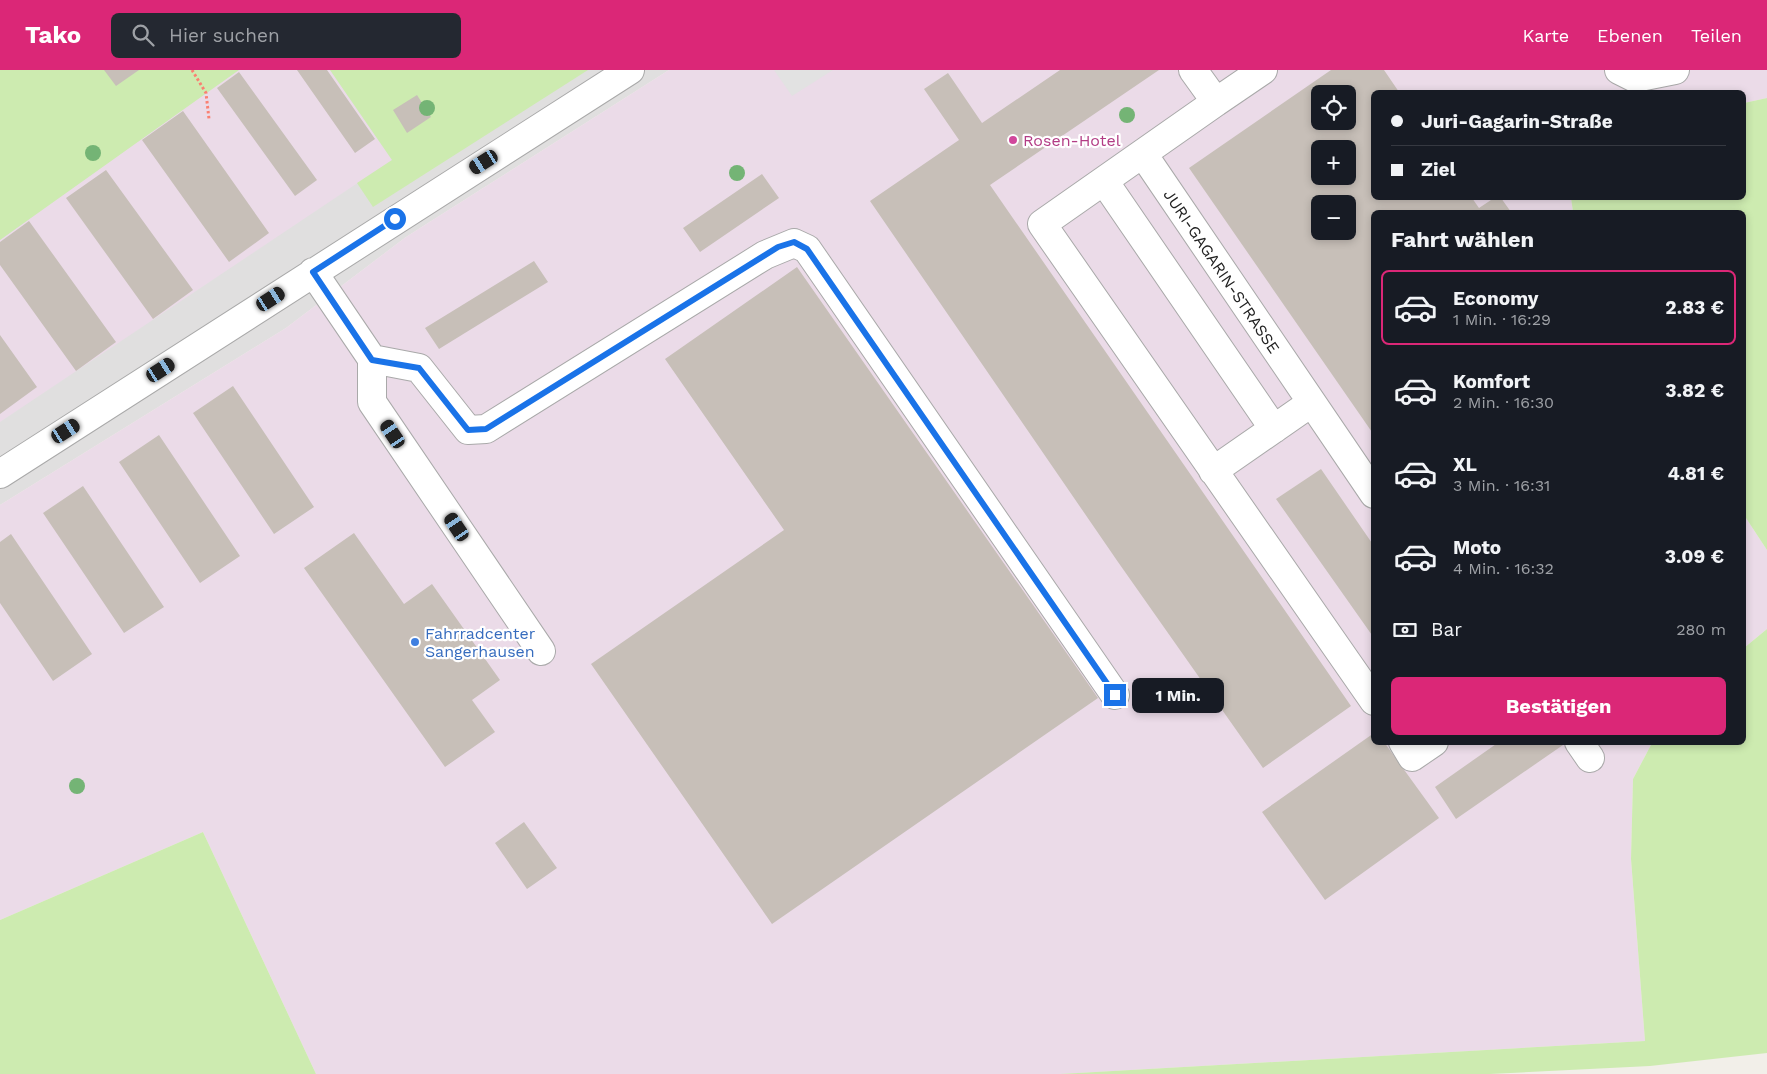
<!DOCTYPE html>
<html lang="de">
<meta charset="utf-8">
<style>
:root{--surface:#171b24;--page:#242831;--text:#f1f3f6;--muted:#9ea1a6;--line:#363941;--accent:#db2777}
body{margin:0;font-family:"Work Sans",sans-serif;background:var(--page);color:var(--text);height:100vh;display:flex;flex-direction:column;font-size:19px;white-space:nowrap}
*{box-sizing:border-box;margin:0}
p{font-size:16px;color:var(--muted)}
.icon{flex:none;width:28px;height:28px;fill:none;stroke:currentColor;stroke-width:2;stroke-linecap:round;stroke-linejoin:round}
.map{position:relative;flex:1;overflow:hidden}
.details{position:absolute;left:1371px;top:140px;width:375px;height:535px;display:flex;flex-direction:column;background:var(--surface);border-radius:8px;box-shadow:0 2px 8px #0003}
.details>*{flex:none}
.hud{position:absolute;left:1371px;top:20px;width:375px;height:110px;border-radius:8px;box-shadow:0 2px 8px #0003;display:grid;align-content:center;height:110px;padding:0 20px;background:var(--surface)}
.tools{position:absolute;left:1311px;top:15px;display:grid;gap:10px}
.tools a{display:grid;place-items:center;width:45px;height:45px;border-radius:8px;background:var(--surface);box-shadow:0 2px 8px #0003;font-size:25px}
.end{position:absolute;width:22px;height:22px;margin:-11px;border:6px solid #1a73e8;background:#fff;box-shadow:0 0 0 2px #fff}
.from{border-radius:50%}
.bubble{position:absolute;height:35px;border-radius:8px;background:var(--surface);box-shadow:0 2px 8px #0003;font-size:16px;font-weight:700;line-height:35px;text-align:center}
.car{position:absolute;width:15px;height:30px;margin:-15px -8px;border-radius:6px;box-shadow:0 0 4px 1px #0007;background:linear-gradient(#222 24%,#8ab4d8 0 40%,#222 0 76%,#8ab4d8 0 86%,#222 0)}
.hud b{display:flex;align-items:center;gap:18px;height:48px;font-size:19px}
.hud b+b{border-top:1px solid var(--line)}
.hud i{width:12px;height:12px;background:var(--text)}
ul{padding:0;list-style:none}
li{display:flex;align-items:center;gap:15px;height:75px;margin:0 10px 8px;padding:0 10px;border:2px solid transparent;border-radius:8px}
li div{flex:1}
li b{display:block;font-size:19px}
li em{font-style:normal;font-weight:700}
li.current{border-color:var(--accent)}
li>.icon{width:45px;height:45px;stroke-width:1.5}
h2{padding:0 20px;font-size:22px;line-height:60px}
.pay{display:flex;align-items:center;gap:12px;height:55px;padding:0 20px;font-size:19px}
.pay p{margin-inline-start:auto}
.primary-button{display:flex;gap:10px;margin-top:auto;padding:10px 20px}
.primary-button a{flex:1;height:58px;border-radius:8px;background:var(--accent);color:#fff;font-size:20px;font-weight:700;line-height:58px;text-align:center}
header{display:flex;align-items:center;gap:30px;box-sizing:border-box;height:70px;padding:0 25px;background:var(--accent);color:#fff}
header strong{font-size:24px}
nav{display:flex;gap:28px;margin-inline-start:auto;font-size:18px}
.search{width:350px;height:45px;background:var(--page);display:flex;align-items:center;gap:12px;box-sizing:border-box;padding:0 18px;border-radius:8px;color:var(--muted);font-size:19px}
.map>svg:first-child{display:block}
.residential{fill:#e0dfdf}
.industrial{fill:#ebdbe8;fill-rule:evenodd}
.grass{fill:#cdebb0}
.parking{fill:#e2e2e2}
.building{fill:#c7bfb8;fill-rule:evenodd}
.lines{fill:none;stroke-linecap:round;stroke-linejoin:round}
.minor-casing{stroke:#a9a9a9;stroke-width:30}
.path{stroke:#fa8072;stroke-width:3;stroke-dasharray:2.5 2.5;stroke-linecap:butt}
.minor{stroke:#fff;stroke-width:28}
.tree{fill:#74b475}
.route{stroke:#1a73e8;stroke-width:6}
.hotel-dot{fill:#d1479c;stroke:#fff;stroke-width:2}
.shop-dot{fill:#3f7fe0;stroke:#fff;stroke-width:2}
.labels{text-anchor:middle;stroke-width:4.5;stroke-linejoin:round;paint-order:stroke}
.hotel-label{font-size:16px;fill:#b23c85;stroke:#fff;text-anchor:start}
.street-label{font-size:16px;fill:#222;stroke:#fff}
.shop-label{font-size:16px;fill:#366cbe;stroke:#fff;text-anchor:start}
</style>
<header>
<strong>Tako</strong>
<div class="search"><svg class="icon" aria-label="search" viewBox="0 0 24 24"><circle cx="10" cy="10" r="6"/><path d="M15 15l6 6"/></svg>Hier suchen</div>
<nav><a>Karte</a><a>Ebenen</a><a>Teilen</a></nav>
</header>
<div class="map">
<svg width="1767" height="1004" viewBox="0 0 1767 1004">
<rect width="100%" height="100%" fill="#f2efe9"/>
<path class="residential" d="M0,0H669L406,167L286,258L0,435Z"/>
<path class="industrial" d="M238,0H330L392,90L0,352V170Z
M669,0H1767V28L1744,33V22H1374V128H1571L1573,142H1374V672L1652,673L1633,709L1631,789L1645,971L1060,1004H316L203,762L0,850V435L286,258L406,167ZM1320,24H1348V51H1320ZM1320,79H1348V106H1320ZM1320,134H1348V161H1320Z
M1744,445L1767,480V559L1744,578Z"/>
<path class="grass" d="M0,0H239L0,170Z
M330,0H588L373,137L357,113L392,90Z
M1767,28V480L1744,445V142H1573L1571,128H1744V33Z
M1767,559V983L1650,996L1490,1004H1060L1645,971L1631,789L1633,709L1652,673L1744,672V578Z
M203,762L316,1004H0V850Z"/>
<path class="parking" d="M774,0H833L792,26Z"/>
<path class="building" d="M104,0H139L116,16Z
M297,0H327L375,69L355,83Z
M1060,0H1159L990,115L1351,636L1263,698L1118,492L870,131L959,70L924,19L948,3L982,53Z
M1331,0H1384L1399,22H1374V128H1472L1479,138L1494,128H1501L1511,142H1374V365L1189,98ZM1320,24H1348V51H1320ZM1320,79H1348V106H1320ZM1320,134H1348V161H1320Z
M239,2L317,110L295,126L217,18Z
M417,25L431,47L407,63L393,40Z
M183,41L269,163L229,192L142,70Z
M106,100L193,220L153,249L66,128Z
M762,104L779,128L700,182L683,158Z
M29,151L116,272L76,301L0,195V172Z
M534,191L548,212L439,279L425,258Z
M797,197L1098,628L772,854L591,594L784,460L665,289Z
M0,265L37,317L0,344Z
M233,316L314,437L274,464L193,343Z
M159,365L240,486L200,513L119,392Z
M1321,399L1374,476V568L1276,429Z
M83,416L164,537L124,563L43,443Z
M354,463L404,534L432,514L500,610L472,630L495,662L445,697L304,498Z
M11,464L92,584L53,611L0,533V472Z
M1374,663V672H1384L1439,748L1325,830L1262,742Z
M1499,672H1562L1563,675L1456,749L1435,717Z
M524,752L557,798L527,819L495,773Z"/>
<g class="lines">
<g class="minor-casing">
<path id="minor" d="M1193,0L1216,32L1042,154L1374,631
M1619,0L1635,8L1675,0
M1216,32L1263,0
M1143,84L1374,424
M1104,111L1274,359
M313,202L372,289L419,298L468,360L486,359L765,185L794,173L807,179L1115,625
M372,289V332L541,581
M1213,401L1311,333
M0,404L630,0
M1403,672L1412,687L1434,672
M1579,672L1590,688"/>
</g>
<path class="path" d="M192,0L206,23L209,49"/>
<use href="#minor" class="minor"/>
</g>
<g class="tree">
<circle cx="427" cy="38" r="8"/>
<circle cx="1127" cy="45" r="8"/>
<circle cx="93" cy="83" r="8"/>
<circle cx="737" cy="103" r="8"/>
<circle cx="77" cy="716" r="8"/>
</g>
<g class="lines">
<path class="route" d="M395,149L313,202L372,290L419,298L468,360L486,359L778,177L794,172L807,179L1115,625"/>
</g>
<circle class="hotel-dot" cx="1013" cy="70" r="5"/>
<circle class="shop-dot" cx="415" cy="572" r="5"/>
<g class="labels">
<g class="hotel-label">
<text x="1023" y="76">Rosen-Hotel</text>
</g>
<g class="street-label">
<text transform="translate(1222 201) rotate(56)" y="6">JURI-GAGARIN-STRASSE</text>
</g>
<g class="shop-label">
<text x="425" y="569">Fahrradcenter<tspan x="425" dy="18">Sangerhausen</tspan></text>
</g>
</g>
</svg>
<div class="tools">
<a><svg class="icon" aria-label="locate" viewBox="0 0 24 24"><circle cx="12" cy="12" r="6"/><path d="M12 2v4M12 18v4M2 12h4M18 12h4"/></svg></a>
<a>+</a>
<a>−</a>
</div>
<i class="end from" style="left:395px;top:149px"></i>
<i class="end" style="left:1115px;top:625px"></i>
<div class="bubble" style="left:1132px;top:608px;width:92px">1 Min.</div>
<i class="car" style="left:484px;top:92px;rotate:238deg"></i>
<i class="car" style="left:271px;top:229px;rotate:57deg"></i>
<i class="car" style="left:161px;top:300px;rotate:57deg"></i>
<i class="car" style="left:66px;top:361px;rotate:57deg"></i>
<i class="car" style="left:393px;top:364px;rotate:326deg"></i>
<i class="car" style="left:457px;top:457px;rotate:326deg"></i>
<div class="hud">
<b><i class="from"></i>Juri-Gagarin-Straße</b>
<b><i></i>Ziel</b>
</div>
<section class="details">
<h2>Fahrt wählen</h2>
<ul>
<li class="current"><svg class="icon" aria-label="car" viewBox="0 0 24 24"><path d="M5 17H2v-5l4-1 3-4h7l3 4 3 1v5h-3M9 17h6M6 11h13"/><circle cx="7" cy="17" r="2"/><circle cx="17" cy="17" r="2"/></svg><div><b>Economy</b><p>1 Min. · 16:29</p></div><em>2.83 €</em></li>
<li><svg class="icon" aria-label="car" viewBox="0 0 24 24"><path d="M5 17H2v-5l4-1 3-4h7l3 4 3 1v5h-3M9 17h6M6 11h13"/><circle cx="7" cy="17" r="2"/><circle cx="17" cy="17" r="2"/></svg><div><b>Komfort</b><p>2 Min. · 16:30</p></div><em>3.82 €</em></li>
<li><svg class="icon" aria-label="car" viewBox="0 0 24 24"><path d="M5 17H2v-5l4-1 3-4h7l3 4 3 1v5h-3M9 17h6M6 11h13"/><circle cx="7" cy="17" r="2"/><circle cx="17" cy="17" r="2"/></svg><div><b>XL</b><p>3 Min. · 16:31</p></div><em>4.81 €</em></li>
<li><svg class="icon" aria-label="car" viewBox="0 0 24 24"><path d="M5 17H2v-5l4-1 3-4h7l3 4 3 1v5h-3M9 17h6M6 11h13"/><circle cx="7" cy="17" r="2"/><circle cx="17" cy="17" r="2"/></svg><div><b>Moto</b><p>4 Min. · 16:32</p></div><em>3.09 €</em></li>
</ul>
<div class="pay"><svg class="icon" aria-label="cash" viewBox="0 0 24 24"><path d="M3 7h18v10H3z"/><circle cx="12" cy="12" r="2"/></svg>Bar<p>280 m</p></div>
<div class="primary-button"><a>Bestätigen</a></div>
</section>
</div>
